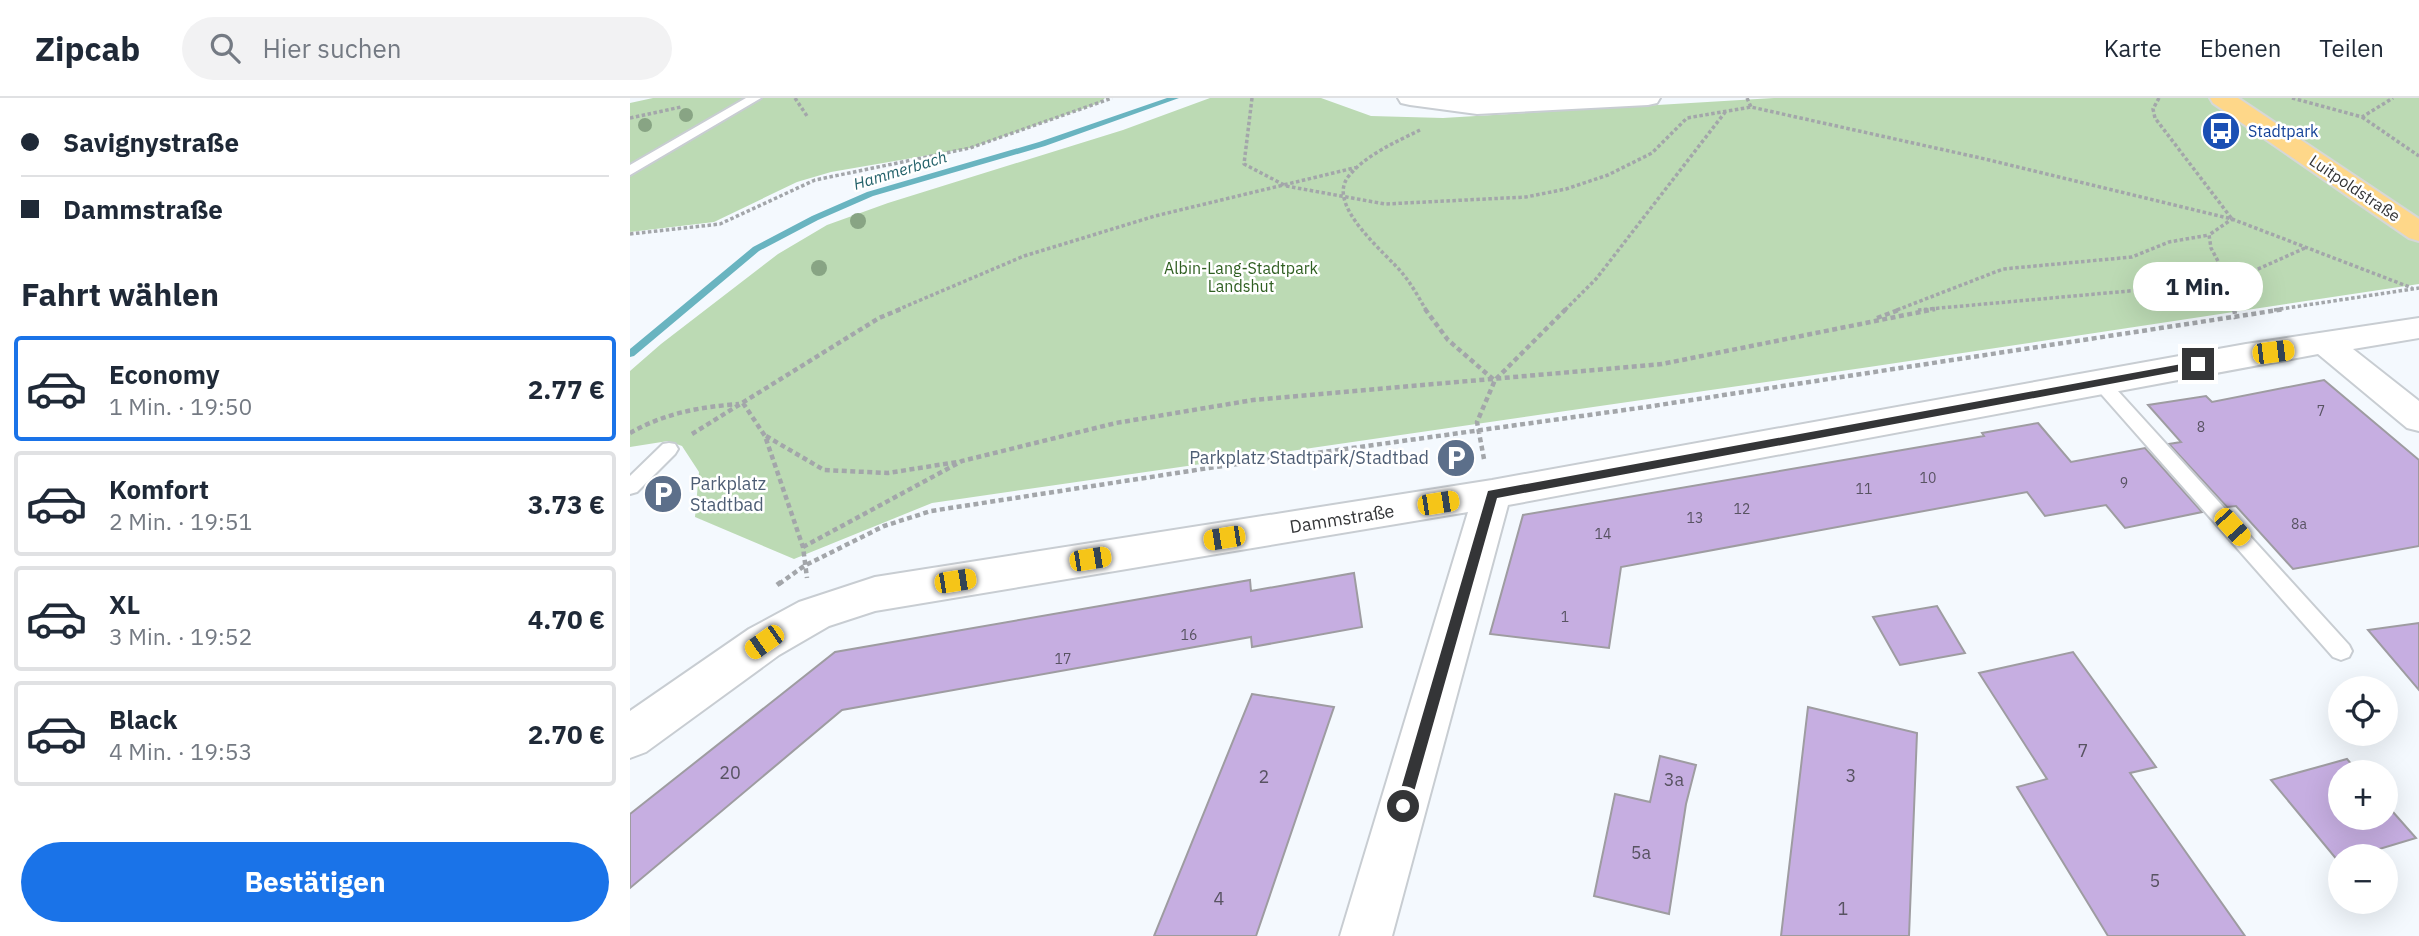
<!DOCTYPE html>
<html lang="de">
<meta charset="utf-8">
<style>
:root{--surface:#fff;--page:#f2f2f3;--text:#1f2937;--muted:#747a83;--line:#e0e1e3;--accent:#1a73e8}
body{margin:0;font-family:"IBM Plex Sans",sans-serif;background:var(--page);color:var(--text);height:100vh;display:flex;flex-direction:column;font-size:26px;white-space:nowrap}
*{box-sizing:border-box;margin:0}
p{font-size:23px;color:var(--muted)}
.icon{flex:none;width:38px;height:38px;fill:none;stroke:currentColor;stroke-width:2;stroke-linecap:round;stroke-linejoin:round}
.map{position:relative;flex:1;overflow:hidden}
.side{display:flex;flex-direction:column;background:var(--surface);width:630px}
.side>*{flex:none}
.top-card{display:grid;align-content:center;height:154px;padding:0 21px;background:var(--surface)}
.fabs{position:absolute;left:1698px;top:578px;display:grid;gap:14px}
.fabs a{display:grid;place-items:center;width:70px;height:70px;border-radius:50%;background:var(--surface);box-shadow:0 7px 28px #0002;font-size:35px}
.end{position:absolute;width:32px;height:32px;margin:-16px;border:9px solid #343537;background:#fff;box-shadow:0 0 0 4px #fff}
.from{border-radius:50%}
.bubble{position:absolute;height:49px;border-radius:24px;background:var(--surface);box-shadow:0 7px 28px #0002;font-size:23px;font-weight:800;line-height:49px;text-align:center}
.car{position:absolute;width:21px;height:42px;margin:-21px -10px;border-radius:9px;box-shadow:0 0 5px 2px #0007;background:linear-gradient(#f5c518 24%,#345 0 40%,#f5c518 0 76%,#345 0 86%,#f5c518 0)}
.top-card b{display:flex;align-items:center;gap:24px;height:66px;font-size:26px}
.top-card b+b{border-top:2px solid var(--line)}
.top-card i{width:18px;height:18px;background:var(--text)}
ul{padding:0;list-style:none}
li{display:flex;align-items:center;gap:21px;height:105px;margin:0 14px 10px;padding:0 7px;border:4px solid var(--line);border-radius:7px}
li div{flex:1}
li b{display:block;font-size:26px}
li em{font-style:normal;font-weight:800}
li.current{border-color:var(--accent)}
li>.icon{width:63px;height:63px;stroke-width:1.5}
h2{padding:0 21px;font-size:32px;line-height:84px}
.cta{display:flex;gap:14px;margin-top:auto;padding:14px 21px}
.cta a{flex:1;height:80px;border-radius:42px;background:var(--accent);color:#fff;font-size:28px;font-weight:800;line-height:80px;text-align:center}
header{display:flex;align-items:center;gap:42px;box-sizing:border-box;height:98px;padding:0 35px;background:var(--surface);border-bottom:2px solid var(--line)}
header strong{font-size:33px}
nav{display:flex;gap:38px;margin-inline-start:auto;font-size:24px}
.search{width:490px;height:63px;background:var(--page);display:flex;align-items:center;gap:18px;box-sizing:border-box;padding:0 24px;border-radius:38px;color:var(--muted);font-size:26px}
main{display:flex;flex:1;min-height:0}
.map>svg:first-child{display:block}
.green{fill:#bcdab4}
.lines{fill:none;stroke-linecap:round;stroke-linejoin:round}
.stream{fill:#69b4c0;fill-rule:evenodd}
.building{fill:#c6aee1;stroke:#9e9ca1;stroke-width:2}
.service-casing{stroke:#c8cdd2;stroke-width:4}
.minor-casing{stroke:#c8cdd2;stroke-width:4}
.primary-casing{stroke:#d6d7d7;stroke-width:4}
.path-far2{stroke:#a3a6aa;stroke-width:3.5;stroke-dasharray:3.5 2.5;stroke-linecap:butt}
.path-far1{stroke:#a3a6aa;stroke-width:4.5;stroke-dasharray:5 3.5;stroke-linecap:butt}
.path{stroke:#a3a6aa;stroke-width:5;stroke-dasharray:6 4.5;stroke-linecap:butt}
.service{fill:#fff;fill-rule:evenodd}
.minor{fill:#fff;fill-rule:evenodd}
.primary{fill:#fed789;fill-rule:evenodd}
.tree{fill:#88a484}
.route{fill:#343537}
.labels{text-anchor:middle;stroke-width:5;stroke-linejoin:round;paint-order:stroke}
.number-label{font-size:14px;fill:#585362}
.far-transit-label{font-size:16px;fill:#164399;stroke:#fff;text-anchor:start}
.far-water-label{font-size:16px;font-style:italic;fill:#23616a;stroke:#fff}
.far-street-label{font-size:16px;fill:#343537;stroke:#fff}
.far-park-label{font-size:16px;fill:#2f5f21;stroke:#fff}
.service-label{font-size:18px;fill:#4e5e75;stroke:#fff;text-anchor:end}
.street-label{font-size:18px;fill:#343537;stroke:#fff}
.near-number-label{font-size:18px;fill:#585362}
</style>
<header>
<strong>Zipcab</strong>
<div class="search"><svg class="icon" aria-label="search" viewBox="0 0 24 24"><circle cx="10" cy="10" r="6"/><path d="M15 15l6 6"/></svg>Hier suchen</div>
<nav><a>Karte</a><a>Ebenen</a><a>Teilen</a></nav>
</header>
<main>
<section class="side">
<div class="top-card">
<b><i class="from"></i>Savignystraße</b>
<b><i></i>Dammstraße</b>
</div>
<h2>Fahrt wählen</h2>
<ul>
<li class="current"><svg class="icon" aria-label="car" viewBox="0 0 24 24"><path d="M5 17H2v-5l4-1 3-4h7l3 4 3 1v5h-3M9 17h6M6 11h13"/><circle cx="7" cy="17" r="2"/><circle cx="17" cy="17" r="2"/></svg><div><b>Economy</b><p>1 Min. · 19:50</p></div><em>2.77 €</em></li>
<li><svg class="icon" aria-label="car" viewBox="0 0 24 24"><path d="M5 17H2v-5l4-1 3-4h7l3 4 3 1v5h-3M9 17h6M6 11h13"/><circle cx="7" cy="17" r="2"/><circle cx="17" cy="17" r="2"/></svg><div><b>Komfort</b><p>2 Min. · 19:51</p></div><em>3.73 €</em></li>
<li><svg class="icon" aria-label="car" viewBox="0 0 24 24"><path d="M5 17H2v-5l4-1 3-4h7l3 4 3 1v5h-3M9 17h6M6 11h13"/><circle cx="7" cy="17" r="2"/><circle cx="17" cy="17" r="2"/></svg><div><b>XL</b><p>3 Min. · 19:52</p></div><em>4.70 €</em></li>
<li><svg class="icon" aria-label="car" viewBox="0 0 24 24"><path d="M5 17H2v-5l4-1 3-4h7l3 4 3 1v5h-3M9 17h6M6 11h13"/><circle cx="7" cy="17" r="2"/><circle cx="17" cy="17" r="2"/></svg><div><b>Black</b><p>4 Min. · 19:53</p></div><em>2.70 €</em></li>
</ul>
<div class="cta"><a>Bestätigen</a></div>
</section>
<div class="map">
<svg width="1789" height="838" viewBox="0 0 1789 838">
<rect width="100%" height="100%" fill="#f4f9fe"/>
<path class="green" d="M23,0H475L469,5L340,50L201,74L167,84L84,124L0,134V5Z
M580,0H691L741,18L813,20L1144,0H1789V186L1246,268L302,405L164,461L65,419L69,374L52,348L38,343L0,349V273L31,246L148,156L197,127L258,105L493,32Z"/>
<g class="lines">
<path class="stream" d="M537,0H549L415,48L243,98L188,122L129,153L4,258L0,259V251L123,149L182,118L237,94L409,44Z"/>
</g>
<path class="building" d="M1694,282L1789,362V448L1663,471L1606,408L1597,409L1539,346L1551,344L1518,307L1576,298L1582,304Z
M1408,325L1441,364L1515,350L1572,414L1495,430L1476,407L1415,418L1397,394L991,469L979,550L860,536L893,417L1354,338L1352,335Z
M724,475L732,529L622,549L621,539L212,612L0,790V716L205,554L620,482L621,493Z
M1307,508L1335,555L1270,567L1243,519Z
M1789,525V592L1738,532Z
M1443,554L1526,669L1500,675L1615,838H1478L1387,689L1417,681L1349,575Z
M622,596L704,609L626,838H524Z
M1178,609L1287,635L1279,838H1151Z
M1030,658L1066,667L1056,706L1039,816L964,798L985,696L1020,704Z
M1717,661L1728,674H1710V719H1755V705L1786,740L1726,758H1710L1708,763L1641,682Z"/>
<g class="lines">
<g class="service-casing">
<path id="service" d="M116,0H131L0,77V67Z
M1471,279L1477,281L1719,547L1722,553L1719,559L1711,562L1703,559L1465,289L1463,285L1465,281Z
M39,345L45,346L48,351L45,356L7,394L0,396V378L33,346Z"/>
</g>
<g class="minor-casing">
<path id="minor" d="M768,0H1030L1027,5L1018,7L847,16L780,7L771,5Z
M1789,220V240L1723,251L1789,303V333L1777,330L1688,256L878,407L762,838H710L838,414L245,513L199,528L149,557L16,654L0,660V613L119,531L169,504L245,479L862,382L1616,246Z"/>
</g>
<g class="primary-casing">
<path id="primary" d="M1580,0H1608L1789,121V143L1779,140L1583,5Z"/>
</g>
<path class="path-far2" d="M165,0L177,18
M622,0L614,66L656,88L755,106L896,99L936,91L978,77L1022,55L1057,20L1121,9L1355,61L1602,121L1782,190
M1117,0L1121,9
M1529,0L1523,11L1525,20L1602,121
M1662,0L1732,19L1763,0
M1732,19L1789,58
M0,20L51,9
M790,32C766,44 735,57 718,79C696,108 756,155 773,176C782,187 789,200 796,212
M0,136L90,126L185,82L340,50L482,0
M267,212L394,158L525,118L728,69
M935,212L966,181L1096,13
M1267,212L1373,171L1502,159L1539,144L1579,137
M1288,212L1599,184L1581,150L1579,137L1602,121
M1604,212L1599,184L1675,150
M1644,212L1789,190"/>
<path class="path-far1" d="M795,211L818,242L864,282
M1604,211L1606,221
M1247,220L1271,211
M113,305L135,338L173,449L177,480
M0,335C35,315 70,309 109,306
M62,336L249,220L271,211
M136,338L194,372L258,375L327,364
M854,361L847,324L865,282L936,211
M173,449L332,363L486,325L623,302L1032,266L1305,211
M149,486L174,468L254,428L301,413L579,370L1016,309L1655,211"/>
<path class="path" d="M147,487L151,484"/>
<use href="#service" class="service"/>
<use href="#minor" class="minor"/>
<use href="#primary" class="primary"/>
</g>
<g class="tree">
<circle cx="56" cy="17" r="7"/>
<circle cx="15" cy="27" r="7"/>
<circle cx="228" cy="123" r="8"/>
<circle cx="189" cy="170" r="8"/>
</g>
<path class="route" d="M1568,263L1571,264V269L867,400L780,708L778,713H768L766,708L858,393Z"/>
<defs>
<g id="bus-disc" transform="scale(2.0125)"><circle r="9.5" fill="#1a4fb4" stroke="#fff"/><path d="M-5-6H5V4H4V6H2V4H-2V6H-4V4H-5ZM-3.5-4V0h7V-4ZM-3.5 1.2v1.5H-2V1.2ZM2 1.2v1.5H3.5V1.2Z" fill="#fff"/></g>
<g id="parking-disc" transform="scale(2.0125)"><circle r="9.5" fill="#5c6f8a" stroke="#fff"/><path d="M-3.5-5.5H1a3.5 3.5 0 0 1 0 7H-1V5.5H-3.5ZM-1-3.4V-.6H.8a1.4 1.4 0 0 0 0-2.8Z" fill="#fff"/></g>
</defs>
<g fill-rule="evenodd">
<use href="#bus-disc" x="1591" y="33"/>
<use href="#parking-disc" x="826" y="360"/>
<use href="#parking-disc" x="33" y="396"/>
</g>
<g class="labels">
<g class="number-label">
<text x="1691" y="318">7</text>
<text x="1571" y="334">8</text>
<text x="1298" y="385">10</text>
<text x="1494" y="390">9</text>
<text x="1234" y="396">11</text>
<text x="1112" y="416">12</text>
<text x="1065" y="425">13</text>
<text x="1669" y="431">8a</text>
<text x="973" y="441">14</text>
<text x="935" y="524">1</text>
<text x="559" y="542">16</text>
<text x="433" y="566">17</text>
</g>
<g class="far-transit-label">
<text x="1618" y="39">Stadtpark</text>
</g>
<g class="far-water-label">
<text transform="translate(270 72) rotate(-17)" y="6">Hammerbach</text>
</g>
<g class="far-street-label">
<text transform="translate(1725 90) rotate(34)" y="6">Luitpoldstraße</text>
</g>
<g class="far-park-label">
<text x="611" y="176">Albin-Lang-Stadtpark<tspan x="611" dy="18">Landshut</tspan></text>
</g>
<g class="service-label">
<text x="799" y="366">Parkplatz Stadtpark/Stadtbad</text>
<text x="60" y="392" text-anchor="start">Parkplatz<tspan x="60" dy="21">Stadtbad</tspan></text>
</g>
<g class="street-label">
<text transform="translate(712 421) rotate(-9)" y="6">Dammstraße</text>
</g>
<g class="near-number-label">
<text x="1453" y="659">7</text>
<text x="100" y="681">20</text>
<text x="1221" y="684">3</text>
<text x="634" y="685">2</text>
<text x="1044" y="688">3a</text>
<text x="1011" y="761">5a</text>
<text x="1525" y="789">5</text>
<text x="589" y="807">4</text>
<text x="1213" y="817">1</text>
</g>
</g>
</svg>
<div class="fabs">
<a><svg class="icon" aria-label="locate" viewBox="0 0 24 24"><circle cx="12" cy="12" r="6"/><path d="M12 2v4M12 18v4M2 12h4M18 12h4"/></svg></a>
<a>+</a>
<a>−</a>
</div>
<i class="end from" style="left:773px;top:708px"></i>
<i class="end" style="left:1568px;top:266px"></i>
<div class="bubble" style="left:1503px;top:164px;width:130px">1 Min.</div>
<i class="car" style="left:1643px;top:254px;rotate:83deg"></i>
<i class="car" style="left:808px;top:405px;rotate:81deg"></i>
<i class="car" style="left:1602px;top:429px;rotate:138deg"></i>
<i class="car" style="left:594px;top:440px;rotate:261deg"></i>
<i class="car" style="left:460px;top:461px;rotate:81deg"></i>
<i class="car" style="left:325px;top:483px;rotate:81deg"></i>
<i class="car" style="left:134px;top:544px;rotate:235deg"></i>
</div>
</main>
